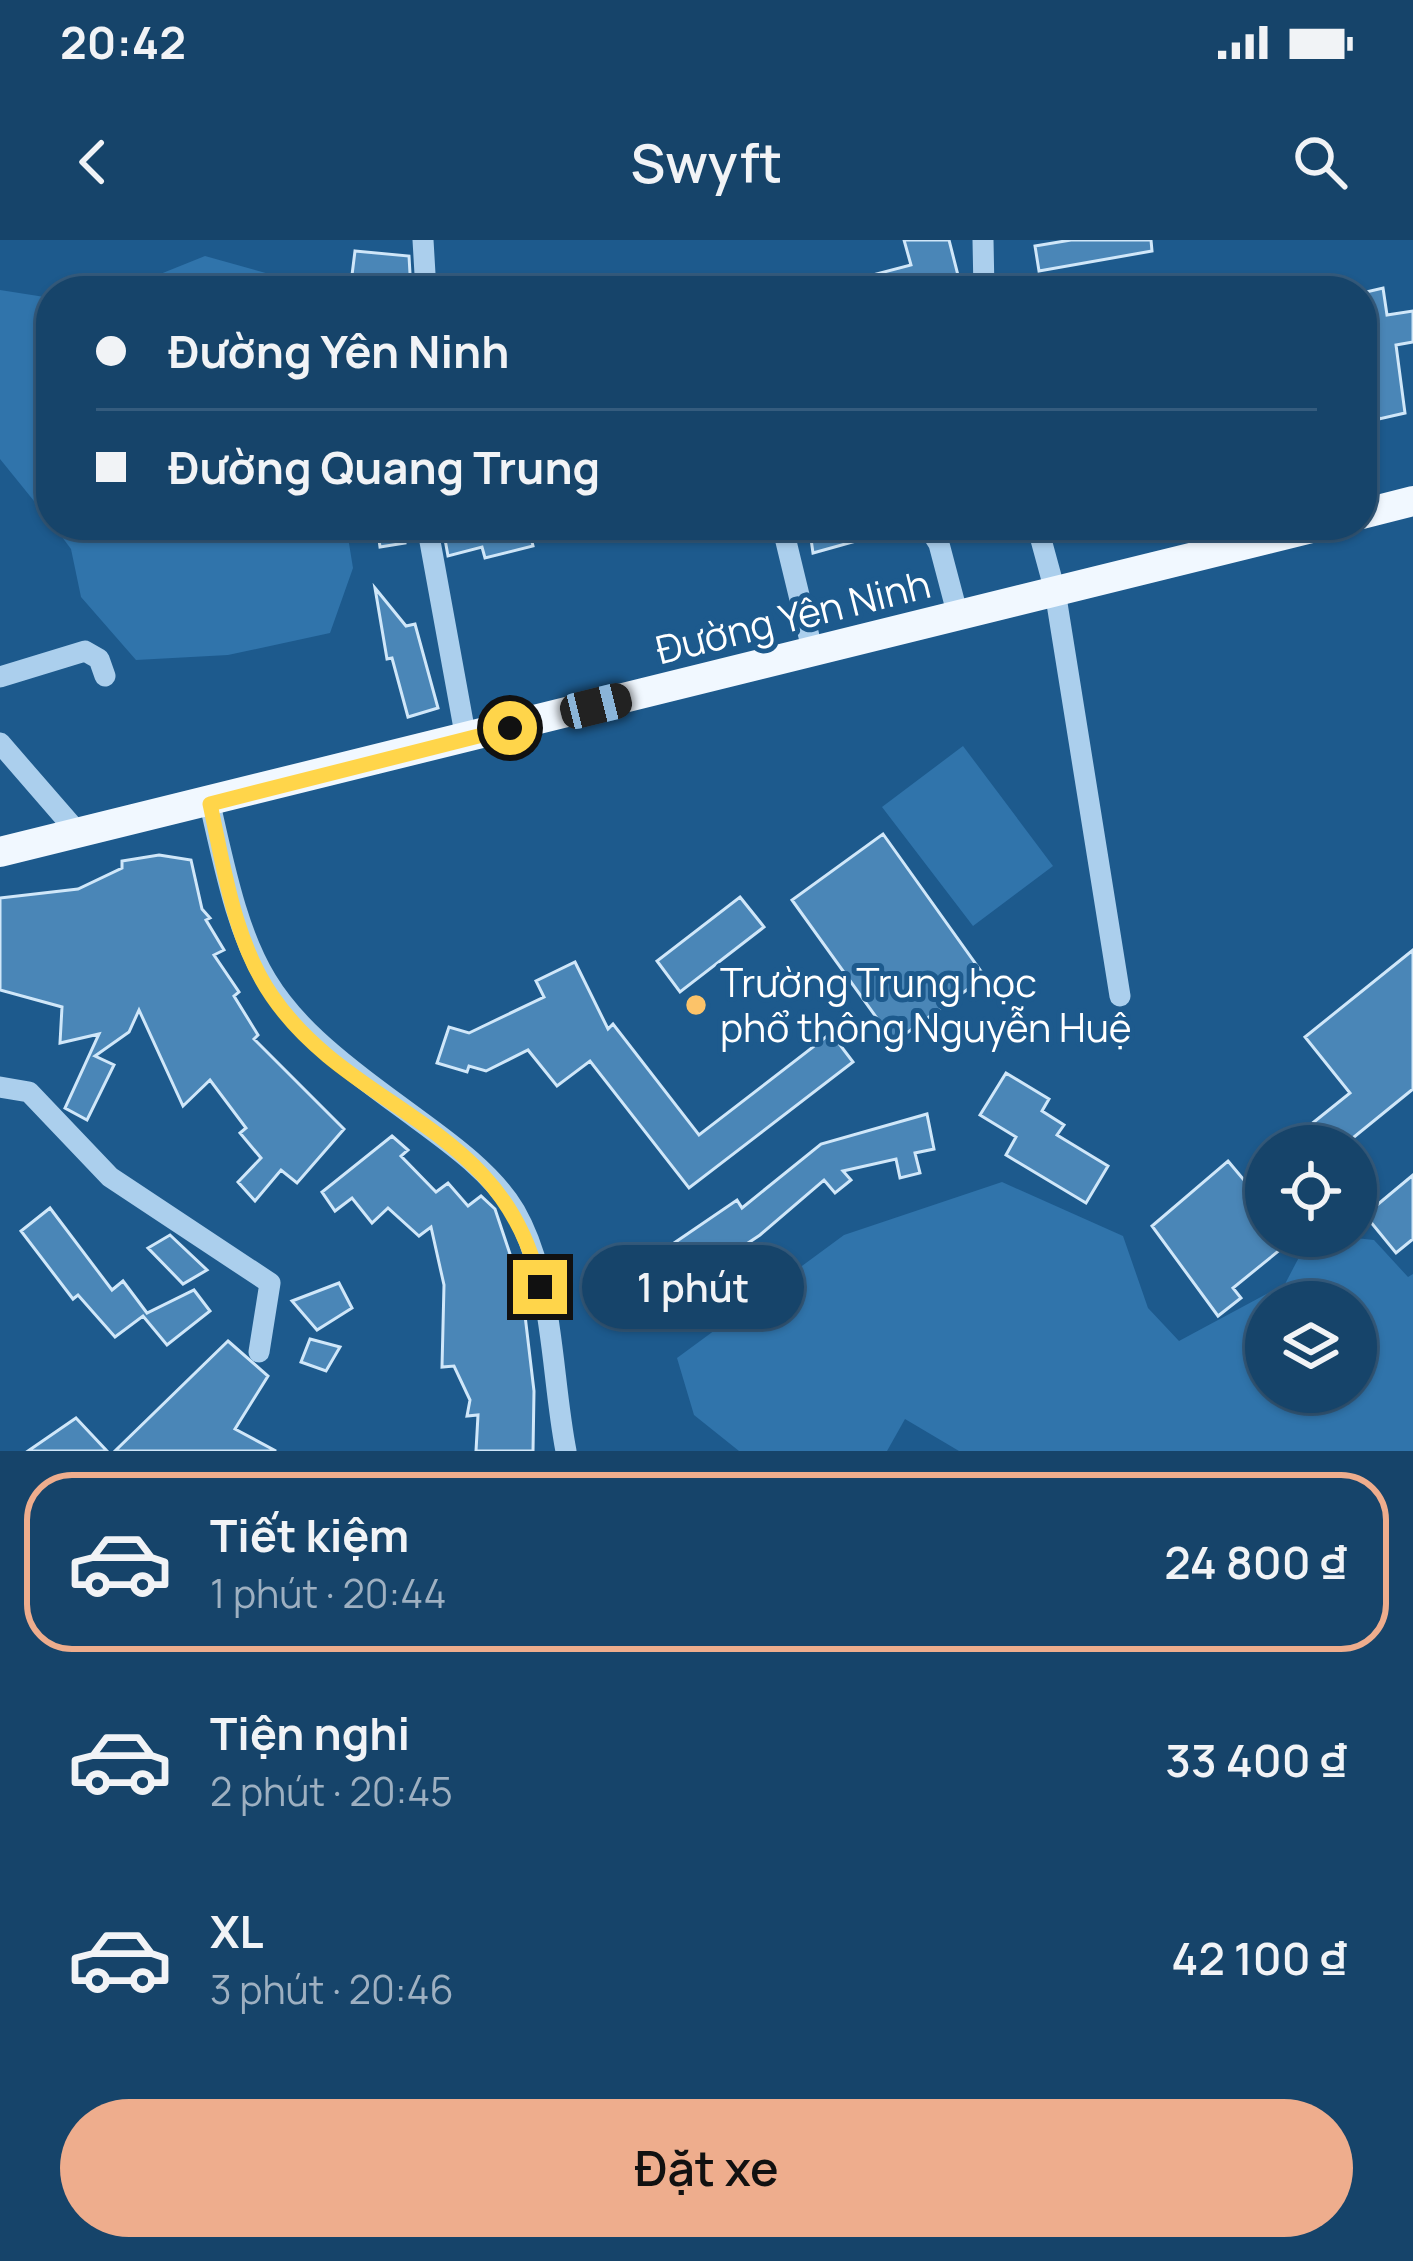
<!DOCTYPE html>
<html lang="vi">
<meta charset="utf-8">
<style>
:root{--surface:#16446a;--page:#1f4b70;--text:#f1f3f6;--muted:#9eb0c1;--line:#355c7e;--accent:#eead8d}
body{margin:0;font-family:Manrope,sans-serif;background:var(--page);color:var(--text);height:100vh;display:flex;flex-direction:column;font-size:45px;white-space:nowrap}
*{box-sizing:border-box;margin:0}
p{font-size:39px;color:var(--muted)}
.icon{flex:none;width:66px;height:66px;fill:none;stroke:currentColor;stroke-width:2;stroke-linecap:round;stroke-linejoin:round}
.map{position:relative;height:1211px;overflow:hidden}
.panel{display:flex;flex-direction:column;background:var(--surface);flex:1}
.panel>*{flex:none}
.guide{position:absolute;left:36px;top:36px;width:1341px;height:264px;border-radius:48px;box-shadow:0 3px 9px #0004,0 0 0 3px var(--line);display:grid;align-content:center;height:264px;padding:0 60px;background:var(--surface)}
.controls{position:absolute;left:1245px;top:885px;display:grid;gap:24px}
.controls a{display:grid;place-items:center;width:132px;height:132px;border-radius:50%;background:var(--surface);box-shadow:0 3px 9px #0004,0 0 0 3px var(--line);font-size:60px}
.end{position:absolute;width:54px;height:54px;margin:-27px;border:15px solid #ffd54a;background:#111;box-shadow:0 0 0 6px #111}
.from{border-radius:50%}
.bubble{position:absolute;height:84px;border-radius:42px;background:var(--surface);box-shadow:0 3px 9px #0004,0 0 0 3px var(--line);font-size:39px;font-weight:600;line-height:84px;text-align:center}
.car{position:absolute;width:36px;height:72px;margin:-36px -18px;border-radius:15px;box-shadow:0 0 9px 3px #0007;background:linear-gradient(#222 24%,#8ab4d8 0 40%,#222 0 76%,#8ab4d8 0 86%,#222 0)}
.guide b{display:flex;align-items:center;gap:42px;height:114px;font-size:45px}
.guide b+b{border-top:3px solid var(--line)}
.guide i{width:30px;height:30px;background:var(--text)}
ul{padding:21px 0 0;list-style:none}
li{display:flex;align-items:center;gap:36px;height:180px;margin:0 24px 18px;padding:0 36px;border:6px solid transparent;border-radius:48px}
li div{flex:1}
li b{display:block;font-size:45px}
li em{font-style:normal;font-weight:600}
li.current{border-color:var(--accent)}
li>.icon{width:108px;height:108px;stroke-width:1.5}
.button{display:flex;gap:24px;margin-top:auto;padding:24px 60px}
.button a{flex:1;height:138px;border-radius:72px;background:var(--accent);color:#111;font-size:48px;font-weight:600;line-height:138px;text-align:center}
.status{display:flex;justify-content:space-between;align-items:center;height:84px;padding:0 60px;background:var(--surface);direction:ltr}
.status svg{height:33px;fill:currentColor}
header{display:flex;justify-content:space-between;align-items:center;height:156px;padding:0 60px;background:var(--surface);font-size:54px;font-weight:600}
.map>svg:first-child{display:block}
.green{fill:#3074ab;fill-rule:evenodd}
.building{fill:#4a86b7;stroke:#d0e7f9;stroke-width:3}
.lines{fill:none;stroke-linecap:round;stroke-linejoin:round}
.minor{stroke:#abcfed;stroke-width:21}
.major{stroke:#f1f8ff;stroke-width:30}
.route{stroke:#ffd54a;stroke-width:15}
.poi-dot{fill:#fcc369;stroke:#1d5a8d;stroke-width:4.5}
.labels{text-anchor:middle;stroke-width:10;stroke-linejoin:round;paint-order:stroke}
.street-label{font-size:39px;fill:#fff;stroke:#1d5a8d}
.poi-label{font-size:39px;fill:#fff;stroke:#1d5a8d;text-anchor:start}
</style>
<div class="status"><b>20:42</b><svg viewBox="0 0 49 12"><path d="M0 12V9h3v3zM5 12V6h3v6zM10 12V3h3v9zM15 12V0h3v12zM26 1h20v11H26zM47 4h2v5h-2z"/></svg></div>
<header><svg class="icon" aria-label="back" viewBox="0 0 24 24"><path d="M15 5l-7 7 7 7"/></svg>Swyft<svg class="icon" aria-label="search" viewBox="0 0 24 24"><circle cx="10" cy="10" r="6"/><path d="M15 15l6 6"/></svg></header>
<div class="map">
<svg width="1413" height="1211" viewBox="0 0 1413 1211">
<rect width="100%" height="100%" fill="#1d5a8d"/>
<path class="green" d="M205,16L302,43L303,51H118Z
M0,50L51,58V282L0,219Z
M53,285H346L353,328L330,393L228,415L136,420L81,357L71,309Z
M963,506L1053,626L973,686L882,567Z
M1002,942L1123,996L1148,1068L1179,1101L1285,1044L1307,1002L1336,996L1374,1000L1408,1037L1413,1034V1211H959L905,1179L887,1211H739L694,1175L677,1118L844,995ZM1266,1062H1356V1152H1266Z"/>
<path class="building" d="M904,0H949L962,51H839L838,44L911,25Z
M1071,0H1151L1152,11L1039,31L1035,6Z
M355,11L409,16L411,51H350Z
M1383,48L1387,75L1413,71V102L1396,105L1405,173L1379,179L1375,155L1362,159V53Z
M377,285H403L405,303L380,307Z
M454,285H528L533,306L485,318L482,307L448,316L443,288Z
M809,285H891L892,291L813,313Z
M375,348L406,386L415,384L438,468L408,477L392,418L387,419Z
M883,594L985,737L894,802L792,660Z
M159,615L191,620L202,669L210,678L206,680L224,710L214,715L239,752L234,756L258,795L254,799L344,889L297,943L281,930L255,961L238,942L261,918L240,893L246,888L210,840L183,866L139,770L129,792L95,816L114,825L87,880L65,868L99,794L60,803L62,767L0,750V658L78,649L122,628V621Z
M740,657L764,687L680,752L657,721Z
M1413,710V849L1343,906H1284L1350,853L1305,797Z
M575,722L608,789L613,784L699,895L831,793L853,822L689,948L590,821L557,846L528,810L486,831L469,826L467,832L437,823L449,787L469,793L544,757L536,741Z
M1006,833L1049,859L1042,871L1064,885L1057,895L1108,926L1086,963L1006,915L1016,897L980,875Z
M927,874L934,909L915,913L920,933L900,938L896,919L843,931L851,940L835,953L824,940L760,995L706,1031L730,1067L714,1078L700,1057L671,1076L652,1049L672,1035L658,1014L737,960L742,968L821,904Z
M392,896L408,910L401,916L436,952L448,943L468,966L481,956L495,969L522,1050L534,1151L533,1211H476L478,1175L467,1176L470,1160L454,1126L442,1127L444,1045L431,987L419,996L388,968L372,983L352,958L335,971L322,952Z
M1228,921L1249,946L1246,956L1266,981V996H1297L1233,1048L1241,1058L1218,1076L1152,986Z
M1413,935V999L1396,1013L1365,975Z
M50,968L112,1050L123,1041L147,1073L194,1050L210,1071L167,1105L143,1076L115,1097L78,1055L73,1059L21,991Z
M170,995L207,1030L183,1044L148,1008Z
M339,1043L352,1068L317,1090L292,1061Z
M310,1099L340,1107L326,1131L301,1122Z
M228,1101L268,1136L235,1189L276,1211H115Z
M76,1178L107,1211H28Z"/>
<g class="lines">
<path class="minor" d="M423,0L426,51
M983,0L984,51
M427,285L466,499
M782,285L813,413
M927,285L939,304L958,376
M1037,285L1055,351L1120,756
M0,437L85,411L99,419L105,436
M0,503L79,594
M210,564C247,732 260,765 401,867C440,896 490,929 515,971C554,1039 551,1135 566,1211
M0,847L29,852L110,937L270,1043L259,1112"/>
<path class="major" d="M1362,274L1413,261
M0,612L1324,285"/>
</g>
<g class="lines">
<path class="route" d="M510,488L210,564C224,628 234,701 272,756C352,873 506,884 540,1047"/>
</g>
<circle class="poi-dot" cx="696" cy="765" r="12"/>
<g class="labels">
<g class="street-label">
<text transform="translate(793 377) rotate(-14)" y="14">Đường Yên Ninh</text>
</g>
<g class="poi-label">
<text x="720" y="757">Trường Trung học<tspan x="720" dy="45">phổ thông Nguyễn Huệ</tspan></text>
</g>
</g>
</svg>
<div class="controls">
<a><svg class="icon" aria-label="locate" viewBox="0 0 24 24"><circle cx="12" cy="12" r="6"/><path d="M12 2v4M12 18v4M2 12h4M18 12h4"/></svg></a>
<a><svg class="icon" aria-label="layers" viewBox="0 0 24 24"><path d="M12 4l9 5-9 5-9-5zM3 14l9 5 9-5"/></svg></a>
</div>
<i class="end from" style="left:510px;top:488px"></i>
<i class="end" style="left:540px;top:1047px"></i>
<div class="bubble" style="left:582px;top:1005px;width:222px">1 phút</div>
<i class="car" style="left:596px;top:466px;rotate:76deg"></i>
<div class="guide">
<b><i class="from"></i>Đường Yên Ninh</b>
<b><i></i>Đường Quang Trung</b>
</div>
</div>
<section class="panel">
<ul>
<li class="current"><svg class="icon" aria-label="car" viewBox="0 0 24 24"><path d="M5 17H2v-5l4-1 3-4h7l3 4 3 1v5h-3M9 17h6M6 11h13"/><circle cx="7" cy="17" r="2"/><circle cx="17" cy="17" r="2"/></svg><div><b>Tiết kiệm</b><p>1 phút · 20:44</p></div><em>24 800 ₫</em></li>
<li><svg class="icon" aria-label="car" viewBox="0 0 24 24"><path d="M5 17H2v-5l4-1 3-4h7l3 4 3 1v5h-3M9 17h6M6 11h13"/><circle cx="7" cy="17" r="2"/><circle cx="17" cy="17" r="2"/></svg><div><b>Tiện nghi</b><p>2 phút · 20:45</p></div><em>33 400 ₫</em></li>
<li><svg class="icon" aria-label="car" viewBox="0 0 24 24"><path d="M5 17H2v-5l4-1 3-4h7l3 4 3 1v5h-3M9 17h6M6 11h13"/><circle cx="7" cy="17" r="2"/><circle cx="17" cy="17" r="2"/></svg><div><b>XL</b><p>3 phút · 20:46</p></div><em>42 100 ₫</em></li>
</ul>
<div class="button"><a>Đặt xe</a></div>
</section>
